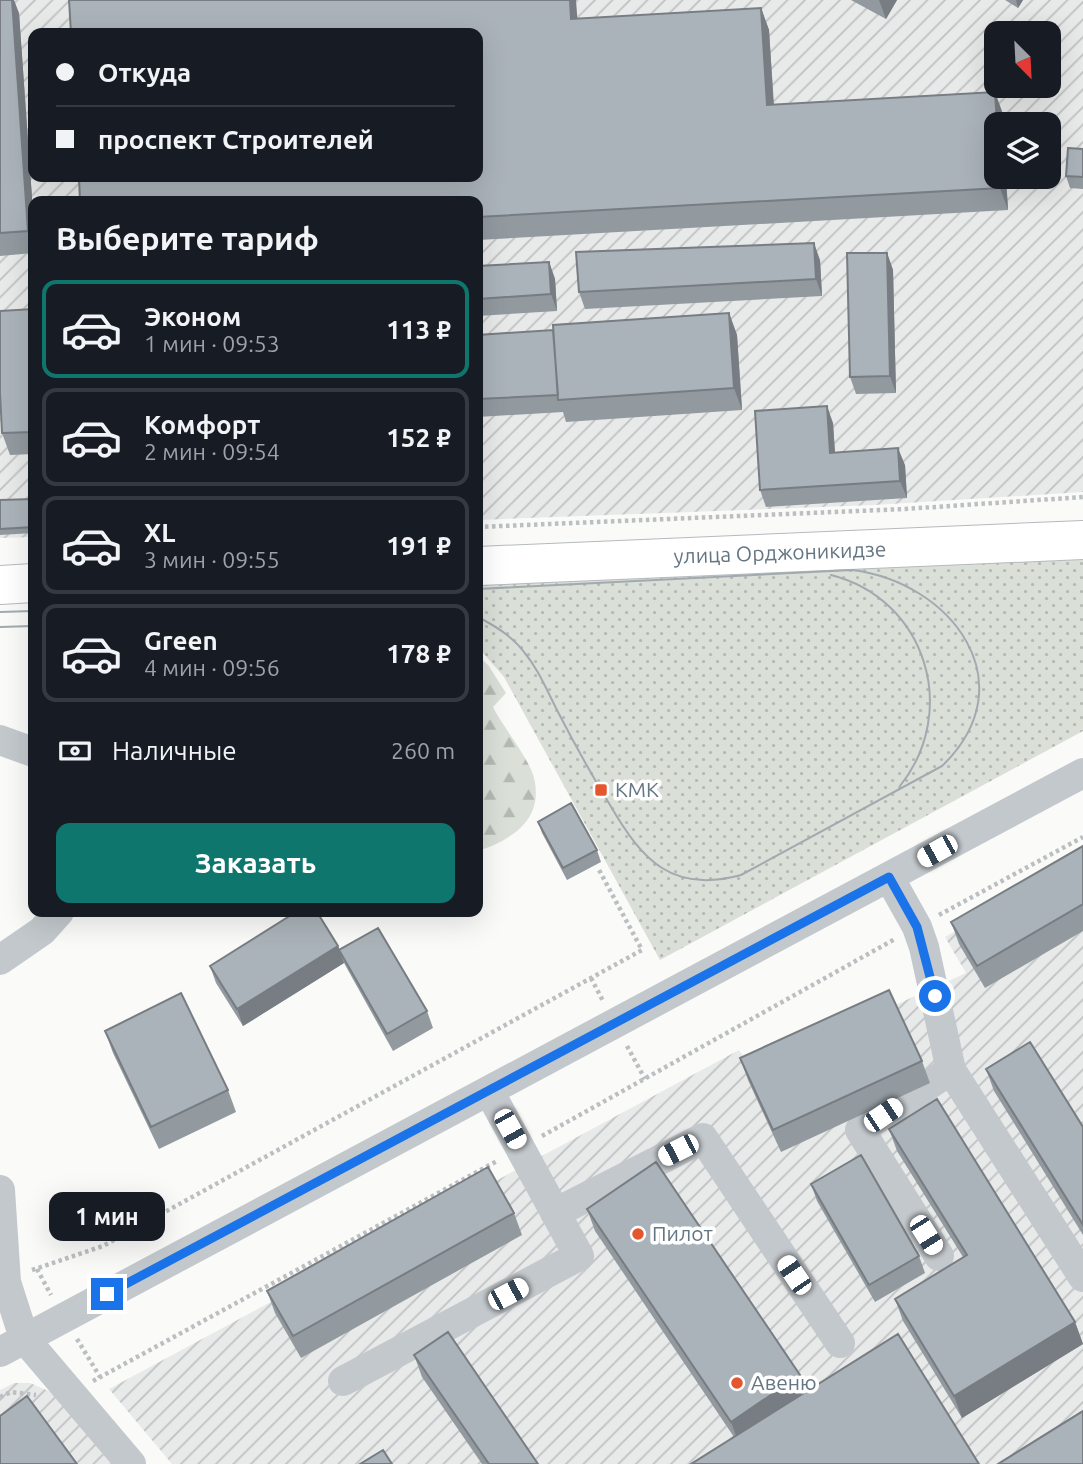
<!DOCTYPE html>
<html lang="ru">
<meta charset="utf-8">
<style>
:root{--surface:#171b24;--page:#242831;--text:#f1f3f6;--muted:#9ea1a6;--line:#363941;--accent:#0f766e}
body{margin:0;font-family:Ubuntu,sans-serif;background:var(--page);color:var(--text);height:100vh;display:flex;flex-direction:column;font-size:26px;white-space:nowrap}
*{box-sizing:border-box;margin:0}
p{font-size:23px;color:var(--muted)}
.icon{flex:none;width:38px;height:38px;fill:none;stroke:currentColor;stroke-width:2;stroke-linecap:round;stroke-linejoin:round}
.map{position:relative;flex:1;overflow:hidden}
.drawer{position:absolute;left:28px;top:196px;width:455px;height:721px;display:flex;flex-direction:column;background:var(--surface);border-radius:14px;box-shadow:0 7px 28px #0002}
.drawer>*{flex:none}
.top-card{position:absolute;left:28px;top:28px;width:455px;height:154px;border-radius:14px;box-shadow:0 7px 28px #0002;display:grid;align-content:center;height:154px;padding:0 28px;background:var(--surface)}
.needle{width:46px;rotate:156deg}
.controls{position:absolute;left:984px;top:21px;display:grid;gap:14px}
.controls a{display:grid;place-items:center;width:77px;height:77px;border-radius:14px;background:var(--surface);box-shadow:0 7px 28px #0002;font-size:35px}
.end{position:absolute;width:32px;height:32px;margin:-16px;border:9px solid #1a73e8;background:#fff;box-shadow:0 0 0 4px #fff}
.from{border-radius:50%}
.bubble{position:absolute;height:49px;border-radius:14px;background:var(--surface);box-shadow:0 7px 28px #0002;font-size:23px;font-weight:700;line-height:49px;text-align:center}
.car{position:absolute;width:21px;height:42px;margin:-21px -10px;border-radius:9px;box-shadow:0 0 5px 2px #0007;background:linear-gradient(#fff 24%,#345 0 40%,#fff 0 76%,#345 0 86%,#fff 0)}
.top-card b{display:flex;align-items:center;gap:24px;height:66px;font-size:26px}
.top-card b+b{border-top:2px solid var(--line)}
.top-card i{width:18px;height:18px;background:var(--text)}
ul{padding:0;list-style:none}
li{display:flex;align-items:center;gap:21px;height:98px;margin:0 14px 10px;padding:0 14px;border:4px solid var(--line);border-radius:14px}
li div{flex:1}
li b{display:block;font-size:26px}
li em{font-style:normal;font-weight:700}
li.active{border-color:var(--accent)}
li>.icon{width:63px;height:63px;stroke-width:1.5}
h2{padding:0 28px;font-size:32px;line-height:84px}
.pay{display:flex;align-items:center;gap:18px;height:77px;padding:0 28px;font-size:26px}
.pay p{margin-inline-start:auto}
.cta{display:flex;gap:14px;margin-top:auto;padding:14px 28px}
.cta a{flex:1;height:80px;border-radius:14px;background:var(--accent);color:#fff;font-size:28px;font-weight:700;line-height:80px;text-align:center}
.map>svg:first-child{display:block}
.industrial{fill:url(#industrial-furrows);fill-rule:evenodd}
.grass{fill:url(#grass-dots)}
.forest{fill:url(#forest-firs)}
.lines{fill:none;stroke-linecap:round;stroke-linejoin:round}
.major-casing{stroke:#b5babe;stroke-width:40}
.path{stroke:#bbbfc2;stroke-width:4.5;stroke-dasharray:3.5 3.5;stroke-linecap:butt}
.minor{stroke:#c3c8cc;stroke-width:30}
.major{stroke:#fff;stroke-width:38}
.tram{stroke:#a2aab0;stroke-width:2}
.wall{fill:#929a9f}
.shaded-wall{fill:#777d82}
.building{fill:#aab3b9;stroke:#777d82;stroke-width:2}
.route{stroke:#1a73e8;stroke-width:9}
.poi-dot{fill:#e4572e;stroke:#fff;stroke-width:2.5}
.labels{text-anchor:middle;stroke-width:7;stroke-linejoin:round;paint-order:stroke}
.street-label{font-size:21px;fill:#657683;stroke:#fff}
.poi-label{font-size:21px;fill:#657683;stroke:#fff;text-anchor:start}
</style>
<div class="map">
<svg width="1083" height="1464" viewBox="0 0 1083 1464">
<defs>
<pattern id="industrial-furrows" width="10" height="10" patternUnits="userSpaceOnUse" patternTransform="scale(1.75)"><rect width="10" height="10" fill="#e8e9e9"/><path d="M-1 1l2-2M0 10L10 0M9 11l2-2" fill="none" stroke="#c0c1c2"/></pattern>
<pattern id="grass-dots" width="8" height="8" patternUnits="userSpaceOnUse" patternTransform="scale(1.75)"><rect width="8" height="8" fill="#dadfd7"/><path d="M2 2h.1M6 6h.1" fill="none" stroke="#b4b9b4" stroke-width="1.8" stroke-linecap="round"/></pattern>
<pattern id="forest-firs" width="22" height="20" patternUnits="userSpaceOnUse" patternTransform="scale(1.75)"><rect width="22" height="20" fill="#dadfd7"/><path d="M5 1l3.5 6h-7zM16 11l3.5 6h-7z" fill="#b4b9b4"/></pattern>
</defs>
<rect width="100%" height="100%" fill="#fafaf8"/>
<path class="industrial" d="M0,0H1083V492L874,505L478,520V201H33V537L0,538ZM33,33H478V177H33ZM996,33H1048V86H996ZM996,124H1048V177H996Z
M1083,860V1464H172L109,1389L739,1050L752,1070L966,973L945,937Z
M14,1383H30L51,1392L112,1464H0V1390Z"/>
<path class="grass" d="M1083,556V731L660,960L504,677L478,647V582Z"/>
<path class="forest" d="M478,656L488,665L506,693L493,707C503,727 530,760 534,778C544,820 511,840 478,851Z"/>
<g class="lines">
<g class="major-casing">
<path id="major" d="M478,566L1083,540
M0,585L33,583"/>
</g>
<path class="path" d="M478,527L905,509L1083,497
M939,915L1083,837
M591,978L603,1001
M627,1046L645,1079
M542,1136L895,939
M37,1269L51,1295
M32,1270L103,1246L642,950L598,868
M77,1339L100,1377
M93,1381L497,1161
M0,1397L11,1392L36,1395"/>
<path class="minor" d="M0,740L33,752
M889,877L917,927L924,947L951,1070L1083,1277
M0,960L42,931L59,912
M0,1190L6,1282L24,1338L131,1464
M555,1213L703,1138L840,1343
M939,1256L860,1130L951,1070
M0,1352L1083,773
M343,1381L579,1256L489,1091"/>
<use href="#major" class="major"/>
<path class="tram" d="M831,575C926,599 960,711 900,786
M478,589L852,570C951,582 1028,683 942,766L741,875C672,894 642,860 610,805C591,774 574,743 558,712C547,691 539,670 524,652C512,636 495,626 478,617
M0,612L33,611
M0,627L33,626"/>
</g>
<path class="wall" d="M0,0L19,13L33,212V253L0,256Z
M851,0H897L886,19Z
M1005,0H1023L1018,8Z
M761,8L769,30L774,105L1003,114L996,177H1006L1008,210L478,240V201L577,19Z
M1083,149V189L1070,188L1066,176Z
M887,253L893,270L896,393L856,394L850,377Z
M820,260L822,296L585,309L579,292Z
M549,262L555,279L557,311L478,316V266Z
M33,309V454L10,455L2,433Z
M729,313L737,335L742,410L566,422L563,412L478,417V335L553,330Z
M833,423L835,452L905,465L907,498L766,507L760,490Z
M33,499V533L0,535V500Z
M538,822L597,850L601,862L567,880L542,833Z
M1083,846V931L985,988L959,944L951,922Z
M338,946L340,950L427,1011L433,1028L393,1051L344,963L243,1026L216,983L210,966Z
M105,1031L228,1090L236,1112L159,1149L113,1053Z
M740,1058L922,1061L930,1083L781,1152L748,1080Z
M986,1069L1083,1127V1235L994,1091Z
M889,1129L1075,1322L1083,1344L962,1418L903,1321L895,1299L963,1257L897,1151Z
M811,1184L919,1256L925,1273L875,1302L817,1201Z
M587,1209L800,1375L806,1392L734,1437L595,1231Z
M514,1213L522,1235L301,1358L275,1313L267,1291Z
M414,1355L538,1464H482L422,1377Z"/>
<path class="shaded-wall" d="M12,0H14L19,13L33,212V245L28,231Z
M570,0H576L579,41L571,19Z
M879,0H897L886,19Z
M1016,0H1023L1018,8Z
M761,8L769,30L775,127L767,105Z
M995,92L1003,114V124H997Z
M999,177H1006L1008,210L1000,188Z
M814,243L820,260L822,296L816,279Z
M887,253L893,270L896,393L890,376Z
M549,262L555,279L557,311L551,294Z
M729,313L737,335L742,410L734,388Z
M827,406L833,423L836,470L830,453Z
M898,448L905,465L907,498L900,481Z
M338,946L342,956L339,950L344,963L243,1026L237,1009Z
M1075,1322L1083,1344L962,1418L954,1396Z
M800,1375L808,1397L739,1444L731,1422Z"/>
<path class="building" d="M0,0H12L28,231L0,233Z
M69,0H570L571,19L761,8L767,105L995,92L997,124L996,177H999L1000,188L478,217V201H80L79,177H478V33H71Z
M1068,148L1083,149V177L1066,176Z
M814,243L816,279L579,292L576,252Z
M847,253H887L890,376L850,377Z
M549,262L551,294L478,299V266Z
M33,309V432L2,433L0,392V311Z
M729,313L734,388L558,400L553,325Z
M553,330L558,395L478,399V335Z
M827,406L830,453L898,448L900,481L760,490L755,411Z
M33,499V527L0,529V500Z
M571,803L597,850L563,868L538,822Z
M1083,846V904L977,966L951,922Z
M296,912H317L338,946L237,1009L210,966Z
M378,928L427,1011L387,1034L339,950Z
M889,990L922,1061L773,1130L740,1058Z
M181,993L228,1090L151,1127L105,1031Z
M1030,1042L1083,1127V1225L986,1069Z
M937,1099L1075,1322L954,1396L895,1299L967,1255L889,1129Z
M861,1155L919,1256L869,1285L811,1184Z
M656,1162L800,1375L731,1422L587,1209Z
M488,1167L514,1213L293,1336L267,1291Z
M448,1332L538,1464H489L414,1355Z
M898,1334L979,1464H691Z
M27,1396L77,1464H0V1416Z
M1083,1411V1464H998Z
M383,1450L392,1464H360Z"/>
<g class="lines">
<path class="route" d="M107,1294L889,877L917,927L935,996"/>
</g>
<g class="poi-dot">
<rect x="594" y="783" width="14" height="14" rx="3.5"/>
<circle cx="638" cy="1234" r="7"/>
<circle cx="737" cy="1383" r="7"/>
</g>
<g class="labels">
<g class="street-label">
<text transform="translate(780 553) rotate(-2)" y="7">улица Орджоникидзе</text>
</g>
<g class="poi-label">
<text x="615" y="797">КМК</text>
<text x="652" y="1241">Пилот</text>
<text x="751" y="1390">Авеню</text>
</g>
</g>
</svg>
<div class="controls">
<a><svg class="needle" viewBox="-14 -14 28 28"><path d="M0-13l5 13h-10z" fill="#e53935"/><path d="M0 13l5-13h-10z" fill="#9ea1a6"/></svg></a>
<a><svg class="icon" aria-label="layers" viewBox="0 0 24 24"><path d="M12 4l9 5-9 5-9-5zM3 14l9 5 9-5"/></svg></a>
</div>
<i class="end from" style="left:935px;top:996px"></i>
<i class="end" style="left:107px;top:1294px"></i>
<div class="bubble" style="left:49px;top:1192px;width:116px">1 мин</div>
<i class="car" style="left:937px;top:851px;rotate:241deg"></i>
<i class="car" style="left:883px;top:1115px;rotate:56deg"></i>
<i class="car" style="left:510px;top:1129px;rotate:151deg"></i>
<i class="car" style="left:678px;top:1150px;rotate:243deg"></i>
<i class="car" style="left:926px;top:1235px;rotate:148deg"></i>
<i class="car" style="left:794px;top:1275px;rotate:326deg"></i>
<i class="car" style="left:508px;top:1294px;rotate:62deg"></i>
<div class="top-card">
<b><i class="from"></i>Откуда</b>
<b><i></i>проспект Строителей</b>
</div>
<section class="drawer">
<h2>Выберите тариф</h2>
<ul>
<li class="active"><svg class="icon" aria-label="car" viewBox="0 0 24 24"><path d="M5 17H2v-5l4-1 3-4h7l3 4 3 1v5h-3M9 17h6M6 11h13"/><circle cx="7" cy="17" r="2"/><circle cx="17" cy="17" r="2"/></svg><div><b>Эконом</b><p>1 мин · 09:53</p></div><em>113 ₽</em></li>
<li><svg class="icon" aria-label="car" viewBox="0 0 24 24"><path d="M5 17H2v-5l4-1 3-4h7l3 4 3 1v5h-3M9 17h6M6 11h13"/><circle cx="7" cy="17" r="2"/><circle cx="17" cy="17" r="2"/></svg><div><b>Комфорт</b><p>2 мин · 09:54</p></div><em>152 ₽</em></li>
<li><svg class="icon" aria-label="car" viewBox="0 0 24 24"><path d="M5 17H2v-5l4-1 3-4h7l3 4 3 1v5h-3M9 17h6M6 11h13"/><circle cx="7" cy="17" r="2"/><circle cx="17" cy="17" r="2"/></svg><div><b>XL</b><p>3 мин · 09:55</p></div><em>191 ₽</em></li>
<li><svg class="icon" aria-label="car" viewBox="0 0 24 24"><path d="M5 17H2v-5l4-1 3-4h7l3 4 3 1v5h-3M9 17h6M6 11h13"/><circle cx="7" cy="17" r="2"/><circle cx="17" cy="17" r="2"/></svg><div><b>Green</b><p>4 мин · 09:56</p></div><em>178 ₽</em></li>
</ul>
<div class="pay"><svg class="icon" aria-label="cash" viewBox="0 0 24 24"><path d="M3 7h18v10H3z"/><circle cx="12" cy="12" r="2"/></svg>Наличные<p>260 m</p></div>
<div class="cta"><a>Заказать</a></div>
</section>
</div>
